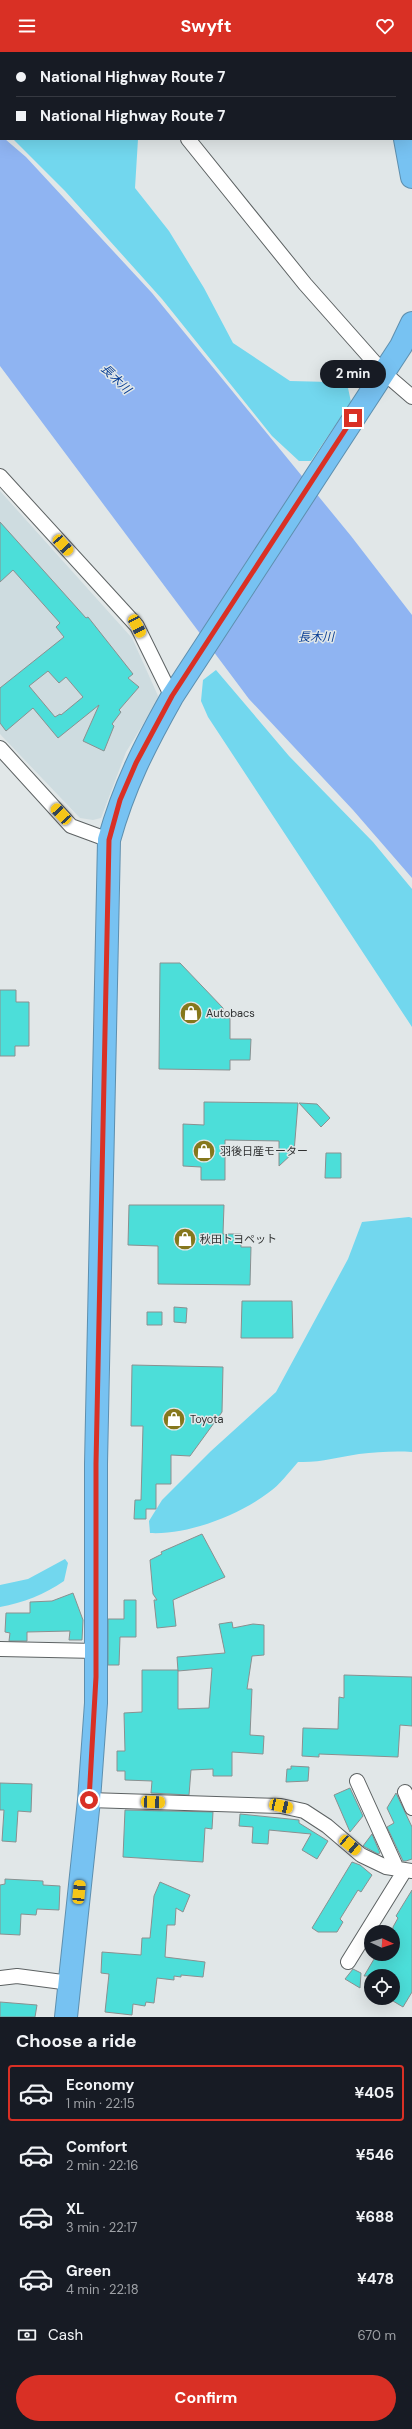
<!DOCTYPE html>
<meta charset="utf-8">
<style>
:root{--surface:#171b24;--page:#20242c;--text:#f1f3f6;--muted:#9ea1a6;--line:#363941;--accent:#d93025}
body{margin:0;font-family:"DM Sans","Noto Sans JP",sans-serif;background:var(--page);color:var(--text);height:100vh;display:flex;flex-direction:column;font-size:15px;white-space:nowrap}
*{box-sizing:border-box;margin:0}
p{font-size:13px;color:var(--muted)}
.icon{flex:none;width:22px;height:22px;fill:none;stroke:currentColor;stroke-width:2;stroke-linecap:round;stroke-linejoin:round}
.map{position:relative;height:1965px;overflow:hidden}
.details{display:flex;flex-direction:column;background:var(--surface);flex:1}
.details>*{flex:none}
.hud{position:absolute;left:0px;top:0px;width:412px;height:88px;box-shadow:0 4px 16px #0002;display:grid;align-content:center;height:88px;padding:0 16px;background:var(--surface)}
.needle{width:26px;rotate:93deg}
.tools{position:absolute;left:364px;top:1873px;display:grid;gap:8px}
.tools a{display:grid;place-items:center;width:36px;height:36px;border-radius:50%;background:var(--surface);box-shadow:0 4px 16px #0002;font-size:20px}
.end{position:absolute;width:18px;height:18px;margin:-9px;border:5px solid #d93025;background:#fff;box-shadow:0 0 0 2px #fff}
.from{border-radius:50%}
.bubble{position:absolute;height:28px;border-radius:14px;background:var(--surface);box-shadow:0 4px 16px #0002;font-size:13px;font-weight:700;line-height:28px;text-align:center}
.car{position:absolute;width:12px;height:24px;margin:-12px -6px;border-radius:5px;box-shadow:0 0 3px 1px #0007;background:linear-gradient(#f5c518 24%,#345 0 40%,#f5c518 0 76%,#345 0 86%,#f5c518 0)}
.hud b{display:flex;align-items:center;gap:14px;height:38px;font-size:15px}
.hud b+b{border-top:1px solid var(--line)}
.hud i{width:10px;height:10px;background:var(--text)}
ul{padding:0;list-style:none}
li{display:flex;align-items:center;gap:12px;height:56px;margin:0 8px 6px;padding:0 8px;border:2px solid transparent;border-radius:4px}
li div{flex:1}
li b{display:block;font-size:15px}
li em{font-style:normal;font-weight:700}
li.current{border-color:var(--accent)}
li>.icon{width:36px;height:36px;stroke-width:1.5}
h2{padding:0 16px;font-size:18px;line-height:48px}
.pay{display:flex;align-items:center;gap:10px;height:44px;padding:0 16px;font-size:15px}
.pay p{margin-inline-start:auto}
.cta{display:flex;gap:8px;margin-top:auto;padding:8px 16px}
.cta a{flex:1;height:46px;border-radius:24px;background:var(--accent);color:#fff;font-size:16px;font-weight:700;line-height:46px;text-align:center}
header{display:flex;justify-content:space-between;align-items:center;height:52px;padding:0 16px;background:var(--accent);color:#fff;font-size:18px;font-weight:700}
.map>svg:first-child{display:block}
.built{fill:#cedce0}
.green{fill:#72d7ee}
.water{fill:#8fb4f2}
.building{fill:#4cded9;stroke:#8a9090;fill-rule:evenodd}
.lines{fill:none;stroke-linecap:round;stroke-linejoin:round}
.street-casing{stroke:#5d6263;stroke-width:16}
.highway-casing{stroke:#5e8fae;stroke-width:24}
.street{stroke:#fff;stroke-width:14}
.highway{stroke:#77c2f2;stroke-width:22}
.route{stroke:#d93025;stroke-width:5}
.labels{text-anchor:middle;stroke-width:3;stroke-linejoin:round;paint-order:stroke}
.poi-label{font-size:11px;fill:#2f3131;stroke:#e1e7e8;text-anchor:start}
.water-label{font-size:12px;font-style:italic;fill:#083e94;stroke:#e1e7e8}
</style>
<header><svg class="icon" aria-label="menu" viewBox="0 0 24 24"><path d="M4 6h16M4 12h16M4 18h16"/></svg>Swyft<svg class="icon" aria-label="heart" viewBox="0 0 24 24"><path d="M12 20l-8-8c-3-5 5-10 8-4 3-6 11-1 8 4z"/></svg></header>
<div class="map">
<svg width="412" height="1965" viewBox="0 0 412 1965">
<rect width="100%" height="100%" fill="#e1e7e8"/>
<path class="built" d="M0,439L132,586L159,646L126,700L101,766L93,768L80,766L0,682Z"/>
<path class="green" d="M0,0H96V1H1V75Z
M13,87H138L135,136L169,179L204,236L233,291L290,329L330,330L348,336L351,350L311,409H299L272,384L162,247L65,139Z
M216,618L289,704L373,790L412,837V975L208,665L201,649L203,628Z
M409,1165L412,1166V1400C394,1399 377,1400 359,1402C338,1405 320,1411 298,1410C289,1420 280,1433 268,1441C238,1464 187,1483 150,1481L149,1469L162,1448L211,1399L276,1340L348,1207L362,1170Z
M65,1507L68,1511L64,1529C45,1542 23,1551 0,1555V1533L28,1527Z"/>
<path class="water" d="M0,82L1,87H5L26,105L152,241L351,484L412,563V826L353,758L249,647L0,314Z"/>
<path class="building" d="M0,470L86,566L88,565L133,622L128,626L139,635L119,658L121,660L112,672L114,674L104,699L83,689L99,653L58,686L33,656L6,679L0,671V636L64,585L56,575L60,571L13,518L0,530ZM48,619L59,631L66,625L83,645L61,663L60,662L55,665L29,634Z
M160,911H180L223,956V966H230V987H251L250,1008H230V1018L159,1017Z
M0,938H16V950H29V994H15V1004H0Z
M204,1050L298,1051L294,1100L279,1114V1089L225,1088V1128H201V1115L183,1114V1072L204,1073Z
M299,1051L317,1052L330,1066L321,1075Z
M326,1101H341V1126H325Z
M129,1153H224L223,1182H241V1195H251L250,1233L158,1232V1194L128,1193Z
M242,1249H292L293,1286H241Z
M174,1255L187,1256L186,1271L174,1270Z
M147,1260H162V1273H147Z
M132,1313L223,1315L222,1360L190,1404L171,1403V1432H156V1457H146V1467H134L135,1448H141L143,1374H131Z
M202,1482L225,1525L173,1548L176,1574L157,1576L154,1548H157L153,1542L150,1508L162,1502L161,1500Z
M73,1541L83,1568L82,1588H69L70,1579L27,1580V1589H9L10,1581L5,1580L6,1561H30V1550L52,1549Z
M124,1548H136V1585H120L119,1613H108V1567H124Z
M232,1570L233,1576L253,1572L264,1573V1603L252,1604L247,1637H252L250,1683L264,1684L263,1702L232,1700V1724H213V1717L191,1718L189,1743L151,1741L152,1729L125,1728V1719H117V1699H125L124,1661L142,1660V1618H178V1657L209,1656L212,1616L178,1619L177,1605L225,1601L219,1572Z
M344,1623L412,1625V1674L400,1673L398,1705L319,1702V1705L302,1704L303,1676L338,1677L339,1645L344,1646Z
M291,1714L309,1715L308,1729L286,1730L287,1717H291Z
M0,1731L32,1732L31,1760L18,1759L16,1790L2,1789L4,1758H0Z
M350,1736L363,1764L350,1780L334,1743Z
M396,1741L412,1775V1807L406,1809H403L387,1775L394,1771L387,1756Z
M125,1758L213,1760L212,1777L205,1776L203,1810L123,1805Z
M240,1762L299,1768V1771L328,1789L317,1807L302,1798L311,1782L269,1778L268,1792L252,1791L253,1775L239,1774Z
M372,1782L380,1801L378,1802L363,1794Z
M352,1810L360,1813L372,1823L361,1840L358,1838L340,1867L343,1870L337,1880H318L312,1876Z
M5,1827L43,1829V1833L60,1834L59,1858L37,1857L36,1863L21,1862L20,1883L0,1882V1833L5,1832Z
M160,1830L190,1843L183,1860L176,1856L175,1873H167L165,1905L205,1910L203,1925L181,1923V1925L174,1924V1928L157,1926L154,1951L146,1950L145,1954L133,1952L132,1963L105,1960L109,1922L101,1921L102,1900L141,1903L142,1886H150L154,1844Z
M412,1838V1940L403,1955L393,1949V1924H364L377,1902H393V1875L398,1866L396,1864Z
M353,1917L361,1921L360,1936L345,1927Z
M0,1950L37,1953L35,1965H0Z"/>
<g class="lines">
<g class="street-casing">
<path id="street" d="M118,0L119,1
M188,87L305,232L383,320L412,345
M0,424L137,574L172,645
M0,696L71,774L109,788
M0,1597L97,1599
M357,1729L397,1817
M405,1740L412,1756
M89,1748L281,1754L304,1759L327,1774L361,1803L386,1815L412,1819
M348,1910L405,1818
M0,1926L17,1924L70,1931"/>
</g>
<g class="highway-casing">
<path id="highway" d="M390,0L391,1
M405,87L412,125
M66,1965L89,1748L96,1651V1412L109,788C124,734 145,693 172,645L401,294L412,271"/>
</g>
<use href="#street" class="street"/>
<use href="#highway" class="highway"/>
</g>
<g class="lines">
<path class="route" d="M89,1748L96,1625V1412L109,788L120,748L136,711L172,644L353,366"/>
</g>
<defs>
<g id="shop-disc" transform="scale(1.15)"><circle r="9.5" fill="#85771c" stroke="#e1e7e8"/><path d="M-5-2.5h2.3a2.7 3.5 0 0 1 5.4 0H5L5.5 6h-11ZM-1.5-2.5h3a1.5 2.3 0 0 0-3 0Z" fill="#fff"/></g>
</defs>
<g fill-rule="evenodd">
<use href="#shop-disc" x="191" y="961"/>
<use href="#shop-disc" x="204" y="1099"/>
<use href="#shop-disc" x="185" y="1187"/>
<use href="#shop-disc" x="174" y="1367"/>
</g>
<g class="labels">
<g class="poi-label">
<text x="206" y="965">Autobacs</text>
<text x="220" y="1103">羽後日産モーター</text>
<text x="200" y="1191">秋田トヨペット</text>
<text x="190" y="1371">Toyota</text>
</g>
<g class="water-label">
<text transform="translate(116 327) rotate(44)" y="4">長木川</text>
<text x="316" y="589">長木川</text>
</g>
</g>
</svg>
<div class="tools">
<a><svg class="needle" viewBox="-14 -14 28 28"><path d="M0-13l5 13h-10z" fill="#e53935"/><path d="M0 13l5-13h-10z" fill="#9ea1a6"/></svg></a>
<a><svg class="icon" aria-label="locate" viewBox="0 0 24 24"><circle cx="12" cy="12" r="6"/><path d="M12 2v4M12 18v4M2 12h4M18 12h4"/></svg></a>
</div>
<i class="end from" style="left:89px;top:1748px"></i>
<i class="end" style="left:353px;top:366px"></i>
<div class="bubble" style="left:320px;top:308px;width:66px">2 min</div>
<i class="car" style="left:63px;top:493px;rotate:138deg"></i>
<i class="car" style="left:137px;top:574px;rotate:153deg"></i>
<i class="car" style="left:61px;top:762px;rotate:317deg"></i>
<i class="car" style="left:153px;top:1750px;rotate:92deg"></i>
<i class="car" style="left:281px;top:1754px;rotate:103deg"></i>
<i class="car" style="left:350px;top:1793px;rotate:130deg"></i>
<i class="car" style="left:79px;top:1840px;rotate:6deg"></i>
<div class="hud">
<b><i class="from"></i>National Highway Route 7</b>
<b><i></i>National Highway Route 7</b>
</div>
</div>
<section class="details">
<h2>Choose a ride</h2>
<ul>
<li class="current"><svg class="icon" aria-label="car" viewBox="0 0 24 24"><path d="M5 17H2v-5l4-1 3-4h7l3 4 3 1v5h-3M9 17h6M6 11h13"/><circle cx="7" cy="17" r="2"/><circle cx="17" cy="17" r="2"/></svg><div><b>Economy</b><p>1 min · 22:15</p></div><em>¥405</em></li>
<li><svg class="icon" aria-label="car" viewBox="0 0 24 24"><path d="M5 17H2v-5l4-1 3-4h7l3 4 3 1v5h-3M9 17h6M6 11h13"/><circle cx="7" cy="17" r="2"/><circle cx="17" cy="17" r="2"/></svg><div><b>Comfort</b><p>2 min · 22:16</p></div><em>¥546</em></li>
<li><svg class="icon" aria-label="car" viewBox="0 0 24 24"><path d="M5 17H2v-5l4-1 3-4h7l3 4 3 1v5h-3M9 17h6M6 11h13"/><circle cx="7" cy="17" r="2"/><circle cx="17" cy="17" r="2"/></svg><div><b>XL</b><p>3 min · 22:17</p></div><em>¥688</em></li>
<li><svg class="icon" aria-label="car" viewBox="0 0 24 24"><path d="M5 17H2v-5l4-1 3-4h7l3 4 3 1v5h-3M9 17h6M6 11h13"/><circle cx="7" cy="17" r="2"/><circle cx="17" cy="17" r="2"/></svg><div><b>Green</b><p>4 min · 22:18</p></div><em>¥478</em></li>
</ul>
<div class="pay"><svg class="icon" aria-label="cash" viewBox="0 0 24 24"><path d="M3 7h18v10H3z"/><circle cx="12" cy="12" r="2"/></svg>Cash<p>670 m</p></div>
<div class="cta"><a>Confirm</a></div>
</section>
